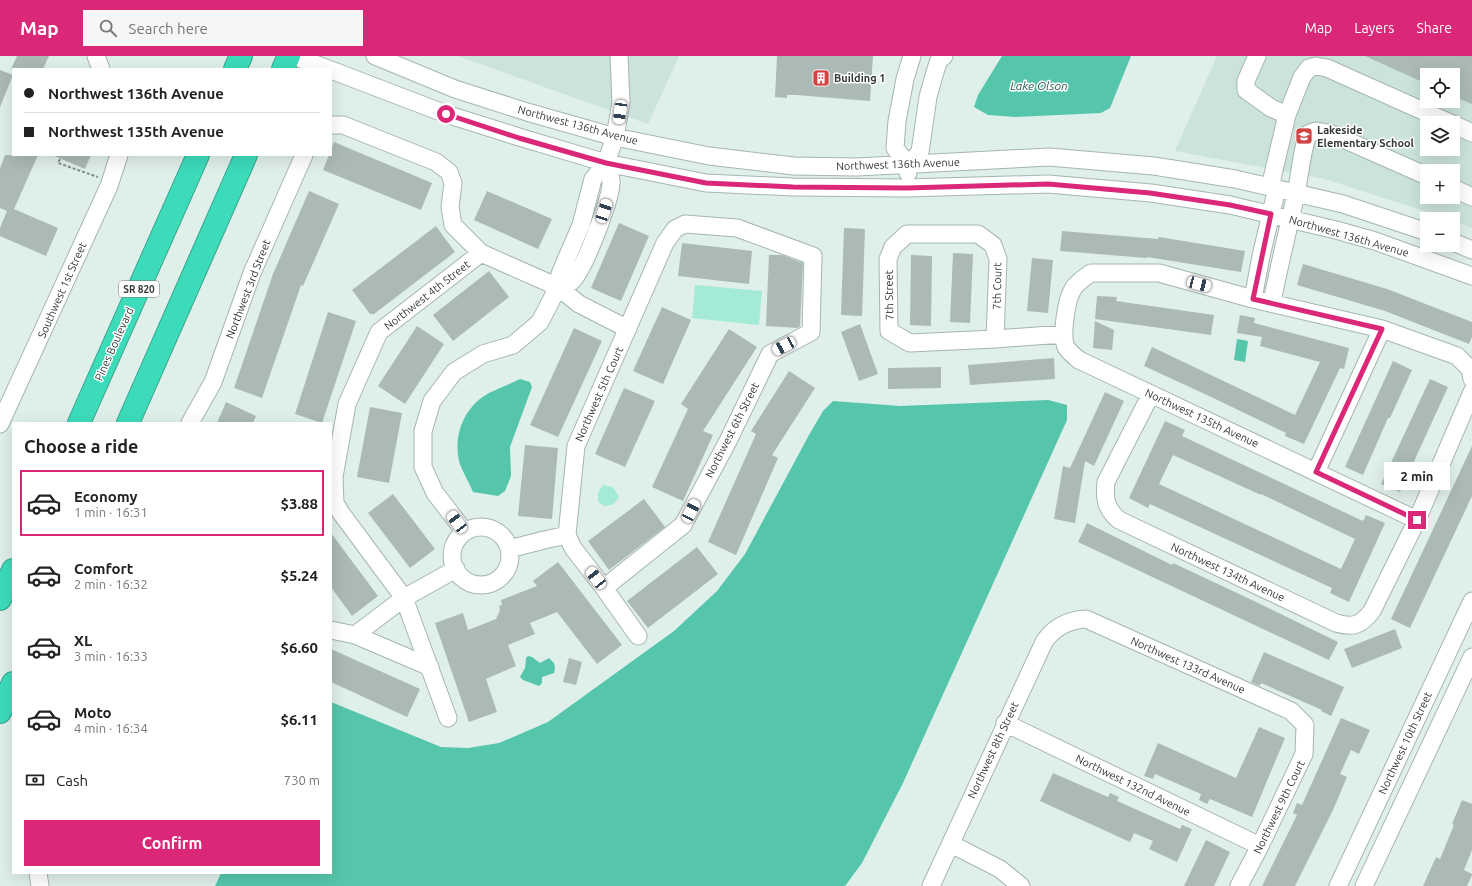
<!DOCTYPE html>
<meta charset="utf-8">
<style>
:root{--surface:#fff;--page:#f6f6f6;--text:#222;--muted:#767676;--line:#e0e0e0;--accent:#db2777}
body{margin:0;font-family:Ubuntu,sans-serif;background:var(--page);color:var(--text);height:100vh;display:flex;flex-direction:column;font-size:15px;white-space:nowrap}
*{box-sizing:border-box;margin:0}
p{font-size:13px;color:var(--muted)}
.icon{flex:none;width:22px;height:22px;fill:none;stroke:currentColor;stroke-width:2;stroke-linecap:round;stroke-linejoin:round}
.map{position:relative;flex:1;overflow:hidden}
.sheet{position:absolute;left:12px;top:366px;width:320px;height:452px;display:flex;flex-direction:column;background:var(--surface);border-radius:0px;box-shadow:0 4px 16px #0002}
.sheet>*{flex:none}
.banner{position:absolute;left:12px;top:12px;width:320px;height:88px;border-radius:0px;box-shadow:0 4px 16px #0002;display:grid;align-content:center;height:88px;padding:0 12px;background:var(--surface)}
.controls{position:absolute;left:1420px;top:12px;display:grid;gap:8px}
.controls a{display:grid;place-items:center;width:40px;height:40px;border-radius:0px;background:var(--surface);box-shadow:0 4px 16px #0002;font-size:20px}
.end{position:absolute;width:18px;height:18px;margin:-9px;border:5px solid #db2777;background:#fff;box-shadow:0 0 0 2px #fff}
.from{border-radius:50%}
.bubble{position:absolute;height:28px;border-radius:0px;background:var(--surface);box-shadow:0 4px 16px #0002;font-size:13px;font-weight:700;line-height:28px;text-align:center}
.car{position:absolute;width:12px;height:24px;margin:-12px -6px;border-radius:5px;box-shadow:0 0 3px 1px #0007;background:linear-gradient(#fff 24%,#345 0 40%,#fff 0 76%,#345 0 86%,#fff 0)}
.banner b{display:flex;align-items:center;gap:14px;height:38px;font-size:15px}
.banner b+b{border-top:1px solid var(--line)}
.banner i{width:10px;height:10px;background:var(--text)}
ul{padding:0;list-style:none}
li{display:flex;align-items:center;gap:12px;height:66px;margin:0 8px 6px;padding:0 4px;border:2px solid transparent;border-radius:0px}
li div{flex:1}
li b{display:block;font-size:15px}
li em{font-style:normal;font-weight:700}
li.current{border-color:var(--accent)}
li>.icon{width:36px;height:36px;stroke-width:1.5}
h2{padding:0 12px;font-size:18px;line-height:48px}
.pay{display:flex;align-items:center;gap:10px;height:44px;padding:0 12px;font-size:15px}
.pay p{margin-inline-start:auto}
.cta{display:flex;gap:8px;margin-top:auto;padding:8px 12px}
.cta a{flex:1;height:46px;border-radius:0px;background:var(--accent);color:#fff;font-size:16px;font-weight:700;line-height:46px;text-align:center}
header{display:flex;align-items:center;gap:24px;box-sizing:border-box;height:56px;padding:0 20px;background:var(--accent);color:#fff}
header strong{font-size:19px}
nav{display:flex;gap:22px;margin-inline-start:auto;font-size:14px}
.search{width:280px;height:36px;background:var(--page);display:flex;align-items:center;gap:10px;box-sizing:border-box;padding:0 14px;border-radius:0px;color:var(--muted);font-size:15px}
.map>svg:first-child{display:block}
.built{fill:#cbe3dc;fill-rule:evenodd}
.green{fill:#a4ebd7}
.water{fill:#55c6ac}
.building{fill:#abbab5;fill-rule:evenodd}
.lines{fill:none;stroke-linecap:round;stroke-linejoin:round}
.minor-casing{stroke:#a6b5b0;stroke-width:19}
.highway-casing{stroke:#38a38c;stroke-width:24}
.path{stroke:#828c89;stroke-width:2;stroke-dasharray:3 2;stroke-linecap:butt}
.minor{stroke:#fff;stroke-width:17}
.highway{stroke:#3cdcbb;stroke-width:22}
.route{stroke:#db2777;stroke-width:5}
.labels{text-anchor:middle;stroke-width:3;stroke-linejoin:round;paint-order:stroke}
.shield{fill:#fff;stroke:#707472;stroke-width:1}
.shield-label{font-size:10px;font-weight:bold;fill:#323836}
.poi-label{font-size:11px;font-weight:bold;fill:#323836;stroke:#fff;text-anchor:start}
.street-label{font-size:11px;fill:#323836;stroke:#fff}
.water-label{font-size:12px;font-style:italic;fill:#2b5a4f;stroke:#fff}
</style>
<header>
<strong>Map</strong>
<div class="search"><svg class="icon" aria-label="search" viewBox="0 0 24 24"><circle cx="10" cy="10" r="6"/><path d="M15 15l6 6"/></svg>Search here</div>
<nav><a>Map</a><a>Layers</a><a>Share</a></nav>
</header>
<div class="map">
<svg width="1472" height="830" viewBox="0 0 1472 830">
<rect width="100%" height="100%" fill="#dfefea"/>
<path class="built" d="M458,0H679L648,68Z
M1217,0H1472V172L1453,164V163H1449L1325,123L1175,95ZM1427,19H1453V45H1427ZM1427,67H1453V93H1427ZM1427,115H1453V141H1427Z"/>
<path class="green" d="M695,229L762,235L759,269L692,262Z
M603,429L613,431L619,441L614,448L605,450L598,446V437Z"/>
<path class="water" d="M1002,0H1131L1110,52L1101,57L1015,61L988,59L974,51L978,39Z
M1237,283L1248,285L1245,306L1234,304Z
M520,323L530,326L532,331L510,391L511,420L505,435L498,440L473,436C469,426 462,415 459,405C453,378 465,350 489,337C499,332 510,328 520,323Z
M1048,344L1067,349V364L903,727L862,807L845,830H215L221,817H331V646L441,691L468,692L499,687L548,666L674,575L717,535L745,498L809,379L823,355L833,345L900,350Z
M528,600L532,601L540,607L549,602C555,607 556,610 554,617L542,621V627L539,630L523,624L520,621L525,612L526,602Z"/>
<path class="building" d="M17,0H49L43,13H11Z
M777,0H873L870,45L796,39H787V42L775,41Z
M1365,0H1472V48L1453,40V19H1427V28Z
M0,14L13,19L0,51Z
M334,86L432,127L421,154L323,114L329,99H331V94Z
M5,99H38L14,153L58,172L46,200L0,180V172L7,155L0,152V112Z
M52,99H91L85,113Z
M309,135L339,148L303,230L301,229L262,342L234,332L273,218Z
M487,135L552,163L538,193L474,164Z
M619,167L649,180L621,245L591,232Z
M436,170L455,196L374,258H370L352,234Z
M844,172L865,173L862,260L841,259Z
M1062,175L1158,183L1159,181L1245,195L1241,216L1147,201V202L1060,195Z
M682,187L752,195L749,228L678,220Z
M953,197L973,198L970,267L950,266Z
M769,199H782L803,207L800,270L798,272L766,270Z
M911,199L932,200L931,270L910,269Z
M1032,202L1053,204L1048,257L1027,255Z
M1303,208L1387,233L1472,266V281L1469,288L1385,255L1297,229Z
M489,215L509,241L453,285L433,259Z
M1097,240L1117,241L1116,245L1214,259L1211,279L1095,263Z
M662,251L691,264L663,328L633,315Z
M328,256L356,265L322,367L295,358Z
M1240,259L1255,262L1254,267L1349,292L1344,313L1340,312L1304,388L1285,380L1286,377L1207,339L1144,310L1152,291L1295,359L1320,306L1260,290L1262,281L1237,277Z
M1095,265L1114,274L1112,294L1093,292Z
M860,268L878,318L859,325L841,276Z
M417,270L444,288L405,348L378,330Z
M574,272L602,285L558,381L530,369Z
M729,273L757,291L703,375L713,379L683,445L652,431L688,353L681,348Z
M1054,302L1055,323L970,329L968,309Z
M1393,305L1412,314L1390,362H1388L1363,419L1345,411Z
M941,311V332L888,333V312Z
M789,315L815,332L772,399L778,402L736,499L708,486L756,378L751,375Z
M1430,323L1448,331L1400,436L1381,428Z
M624,332L655,345L625,411L595,398Z
M1105,336L1124,345L1094,410L1085,405L1075,467L1054,463L1063,410L1070,412Z
M226,346L256,360L253,367H217Z
M370,351L402,357L389,427L357,421Z
M1165,365L1185,374L1182,380L1363,465L1366,459L1385,467L1349,546L1330,537L1332,532L1150,448L1148,452L1129,442ZM1173,399L1261,439V438L1355,483L1341,513L1159,428Z
M525,389L558,392L552,463L518,460Z
M1472,390V440L1410,572L1391,563Z
M393,438L435,493L410,512L368,457Z
M644,443L665,471L609,514L588,485Z
M1087,467L1172,509L1173,507L1252,544L1338,586L1329,604L1078,486Z
M331,477L378,540L352,560L331,531Z
M697,491L718,518L648,572L627,545Z
M558,506L622,589L597,608L557,556L530,567L535,578L508,589L516,610L486,623L497,656L469,666L435,567L463,557L468,574L496,563L500,554L499,550L502,549L501,544L537,530L533,525Z
M1395,573L1402,592L1352,612L1344,593Z
M331,593L420,633L407,661L331,626Z
M1264,596L1344,631L1331,660L1321,655L1322,654L1261,627L1260,630L1251,626Z
M569,602L582,606L576,629L563,626Z
M1341,662L1370,674L1359,698L1351,694L1340,718L1347,721L1333,754L1295,830H1262L1297,759L1293,757L1297,747L1302,749Z
M1259,671L1285,682L1252,761L1210,743L1207,748L1199,744L1201,738L1155,718L1153,723L1144,720L1158,687L1236,722Z
M1053,717L1108,741L1110,737L1119,741L1117,745L1180,773L1182,769L1192,773L1177,806L1149,793L1153,785L1134,777L1130,786L1040,745Z
M1462,744L1472,748V794L1464,814L1472,818V819L1467,830H1423L1436,801L1440,803L1454,769L1452,768Z
M1206,784L1230,796L1214,830H1184Z"/>
<g class="lines">
<g class="minor-casing">
<path id="minor" d="M96,0L101,13
M294,0L328,13
M375,0L455,33L527,56L615,81L709,100L794,110L857,111L1049,101L1154,110L1235,123L1343,148L1427,176
M1257,0L1246,25V34L1271,52L1287,59
M331,14L446,58L519,81L606,107L706,127L793,131L907,132L1048,128L1151,137L1230,149L1336,174L1375,185L1472,220
M1453,68L1472,77
M331,69H343L436,106L449,116L453,127L450,151L453,169L481,197L558,231L579,248L628,273
M908,109L920,96L928,41L935,16L939,4L944,0
M908,117V109L895,92L897,65L905,23L912,0
M1270,131L1287,59L1302,21L1309,12L1316,10L1327,12L1450,67
M1453,132L1472,141
M1453,186L1472,194
M558,231C562,229 569,228 572,225C584,214 610,145 611,128C612,122 608,113 606,107
M1253,243L1261,200L1277,132
M1272,246C1279,210 1288,174 1296,138C1300,118 1301,98 1308,78L1316,75L1332,78L1427,120
M995,283L998,203L993,189L978,178H907L893,191L888,203L889,275L910,287L995,283L1064,278
M1151,338L1106,426C1104,443 1106,453 1119,464L1336,567C1354,572 1361,569 1372,555L1417,464L1472,336
M190,367L213,326L252,217L304,99
M0,368L109,130L119,99
M1316,416L1382,273
M1417,464L1079,304C1074,300 1069,296 1066,291C1061,280 1066,244 1073,233C1077,226 1085,221 1091,217H1159L1253,243L1382,273L1457,300L1470,313L1472,323
M452 500a29 29 0 1 1 58 0a29 29 0 1 1-58 0Z
M465,476L435,437L423,411V375L432,345L454,316L483,298L513,289L540,266L558,231L560,218L581,169L593,123L606,107L615,81L621,46L619,0
M567,479L573,492L604,532L638,580
M509,493L544,484L567,479L576,390L665,187L675,173L685,168L737,172L813,200L811,276L770,298L728,385L683,469L604,532
M331,574L355,579L404,542L456,513
M355,579L430,611
M448,662L404,542L341,457L335,447L334,421L347,348L379,276L481,197
M1005,667L1260,790
M951,788L1000,813L1021,830
M38,817L40,830
M931,830L1044,586C1054,571 1068,564 1086,563L1291,655L1305,669L1304,698L1260,790L1239,830
M1338,830L1472,545
M1364,830L1472,601"/>
</g>
<g class="highway-casing">
<path id="highway" d="M235,13L241,0
M283,13L289,0
M79,367L198,99
M128,367L246,99
M0,543L13,514
M0,656L13,627"/>
</g>
<path class="path" d="M60,103L58,107L98,121"/>
<use href="#minor" class="minor"/>
<use href="#highway" class="highway"/>
</g>
<g class="lines">
<path class="route" d="M446,58L519,82L606,107L706,127L793,131L907,132L1048,128L1150,137L1230,149L1271,158L1253,243L1382,273L1316,416L1417,464"/>
</g>
<defs>
<g id="building-square" transform="scale(0.9)"><rect x="-9" y="-9" width="18" height="18" rx="4" fill="#d14240" stroke="#fff"/><path d="M-4-6H4V6H1V3H-1V6H-4ZM-2.5-4.3h1.7v1.8h-1.7ZM.8-4.3h1.7v1.8H.8ZM-2.5-1h1.7V.8h-1.7ZM.8-1h1.7V.8H.8Z" fill="#fff"/></g>
<g id="school-square" transform="scale(0.9)"><rect x="-9" y="-9" width="18" height="18" rx="4" fill="#d14240" stroke="#fff"/><path d="M0-5L7-2L0 1L-7-2ZM-4 1L0 2.5L4 1V4Q0 6-4 4Z" fill="#fff"/></g>
</defs>
<g fill-rule="evenodd">
<use href="#building-square" x="821" y="22"/>
<use href="#school-square" x="1304" y="80"/>
</g>
<g class="labels">
<rect class="shield" x="119" y="225" width="40" height="16" rx="3"/>
<g class="shield-label">
<text x="139" y="237">SR 820</text>
</g>
<g class="poi-label">
<text x="834" y="26">Building 1</text>
<text x="1317" y="78">Lakeside<tspan x="1317" dy="13">Elementary School</tspan></text>
</g>
<g class="street-label">
<text transform="translate(578 69) rotate(15)" y="4">Northwest 136th Avenue</text>
<text transform="translate(898 108) rotate(-2)" y="4">Northwest 136th Avenue</text>
<text transform="translate(1349 180) rotate(16)" y="4">Northwest 136th Avenue</text>
<text transform="translate(997 230) rotate(-89)" y="4">7th Court</text>
<text transform="translate(248 233) rotate(-69)" y="4">Northwest 3rd Street</text>
<text transform="translate(62 234) rotate(-66)" y="4">Southwest 1st Street</text>
<text transform="translate(427 239) rotate(-38)" y="4">Northwest 4th Street</text>
<text transform="translate(889 239) rotate(-91)" y="4">7th Street</text>
<text transform="translate(114 288) rotate(-66)" y="4">Pines Boulevard</text>
<text transform="translate(599 338) rotate(-66)" y="4">Northwest 5th Court</text>
<text transform="translate(1202 362) rotate(25)" y="4">Northwest 135th Avenue</text>
<text transform="translate(732 374) rotate(-63)" y="4">Northwest 6th Street</text>
<text transform="translate(1228 516) rotate(25)" y="4">Northwest 134th Avenue</text>
<text transform="translate(1188 609) rotate(24)" y="4">Northwest 133rd Avenue</text>
<text transform="translate(1405 687) rotate(-65)" y="4">Northwest 10th Street</text>
<text transform="translate(993 694) rotate(-65)" y="4">Northwest 8th Street</text>
<text transform="translate(1133 729) rotate(26)" y="4">Northwest 132nd Avenue</text>
<text transform="translate(1279 751) rotate(-64)" y="4">Northwest 9th Court</text>
</g>
<g class="water-label">
<text x="1039" y="34">Lake Olson</text>
</g>
</g>
</svg>
<div class="controls">
<a><svg class="icon" aria-label="locate" viewBox="0 0 24 24"><circle cx="12" cy="12" r="6"/><path d="M12 2v4M12 18v4M2 12h4M18 12h4"/></svg></a>
<a><svg class="icon" aria-label="layers" viewBox="0 0 24 24"><path d="M12 4l9 5-9 5-9-5zM3 14l9 5 9-5"/></svg></a>
<a>+</a>
<a>−</a>
</div>
<i class="end from" style="left:446px;top:58px"></i>
<i class="end" style="left:1417px;top:464px"></i>
<div class="bubble" style="left:1384px;top:406px;width:66px">2 min</div>
<i class="car" style="left:620px;top:56px;rotate:188deg"></i>
<i class="car" style="left:604px;top:155px;rotate:18deg"></i>
<i class="car" style="left:1199px;top:228px;rotate:105deg"></i>
<i class="car" style="left:784px;top:290px;rotate:242deg"></i>
<i class="car" style="left:691px;top:455px;rotate:27deg"></i>
<i class="car" style="left:457px;top:466px;rotate:323deg"></i>
<i class="car" style="left:596px;top:522px;rotate:322deg"></i>
<div class="banner">
<b><i class="from"></i>Northwest 136th Avenue</b>
<b><i></i>Northwest 135th Avenue</b>
</div>
<section class="sheet">
<h2>Choose a ride</h2>
<ul>
<li class="current"><svg class="icon" aria-label="car" viewBox="0 0 24 24"><path d="M5 17H2v-5l4-1 3-4h7l3 4 3 1v5h-3M9 17h6M6 11h13"/><circle cx="7" cy="17" r="2"/><circle cx="17" cy="17" r="2"/></svg><div><b>Economy</b><p>1 min · 16:31</p></div><em>$3.88</em></li>
<li><svg class="icon" aria-label="car" viewBox="0 0 24 24"><path d="M5 17H2v-5l4-1 3-4h7l3 4 3 1v5h-3M9 17h6M6 11h13"/><circle cx="7" cy="17" r="2"/><circle cx="17" cy="17" r="2"/></svg><div><b>Comfort</b><p>2 min · 16:32</p></div><em>$5.24</em></li>
<li><svg class="icon" aria-label="car" viewBox="0 0 24 24"><path d="M5 17H2v-5l4-1 3-4h7l3 4 3 1v5h-3M9 17h6M6 11h13"/><circle cx="7" cy="17" r="2"/><circle cx="17" cy="17" r="2"/></svg><div><b>XL</b><p>3 min · 16:33</p></div><em>$6.60</em></li>
<li><svg class="icon" aria-label="car" viewBox="0 0 24 24"><path d="M5 17H2v-5l4-1 3-4h7l3 4 3 1v5h-3M9 17h6M6 11h13"/><circle cx="7" cy="17" r="2"/><circle cx="17" cy="17" r="2"/></svg><div><b>Moto</b><p>4 min · 16:34</p></div><em>$6.11</em></li>
</ul>
<div class="pay"><svg class="icon" aria-label="cash" viewBox="0 0 24 24"><path d="M3 7h18v10H3z"/><circle cx="12" cy="12" r="2"/></svg>Cash<p>730 m</p></div>
<div class="cta"><a>Confirm</a></div>
</section>
</div>
